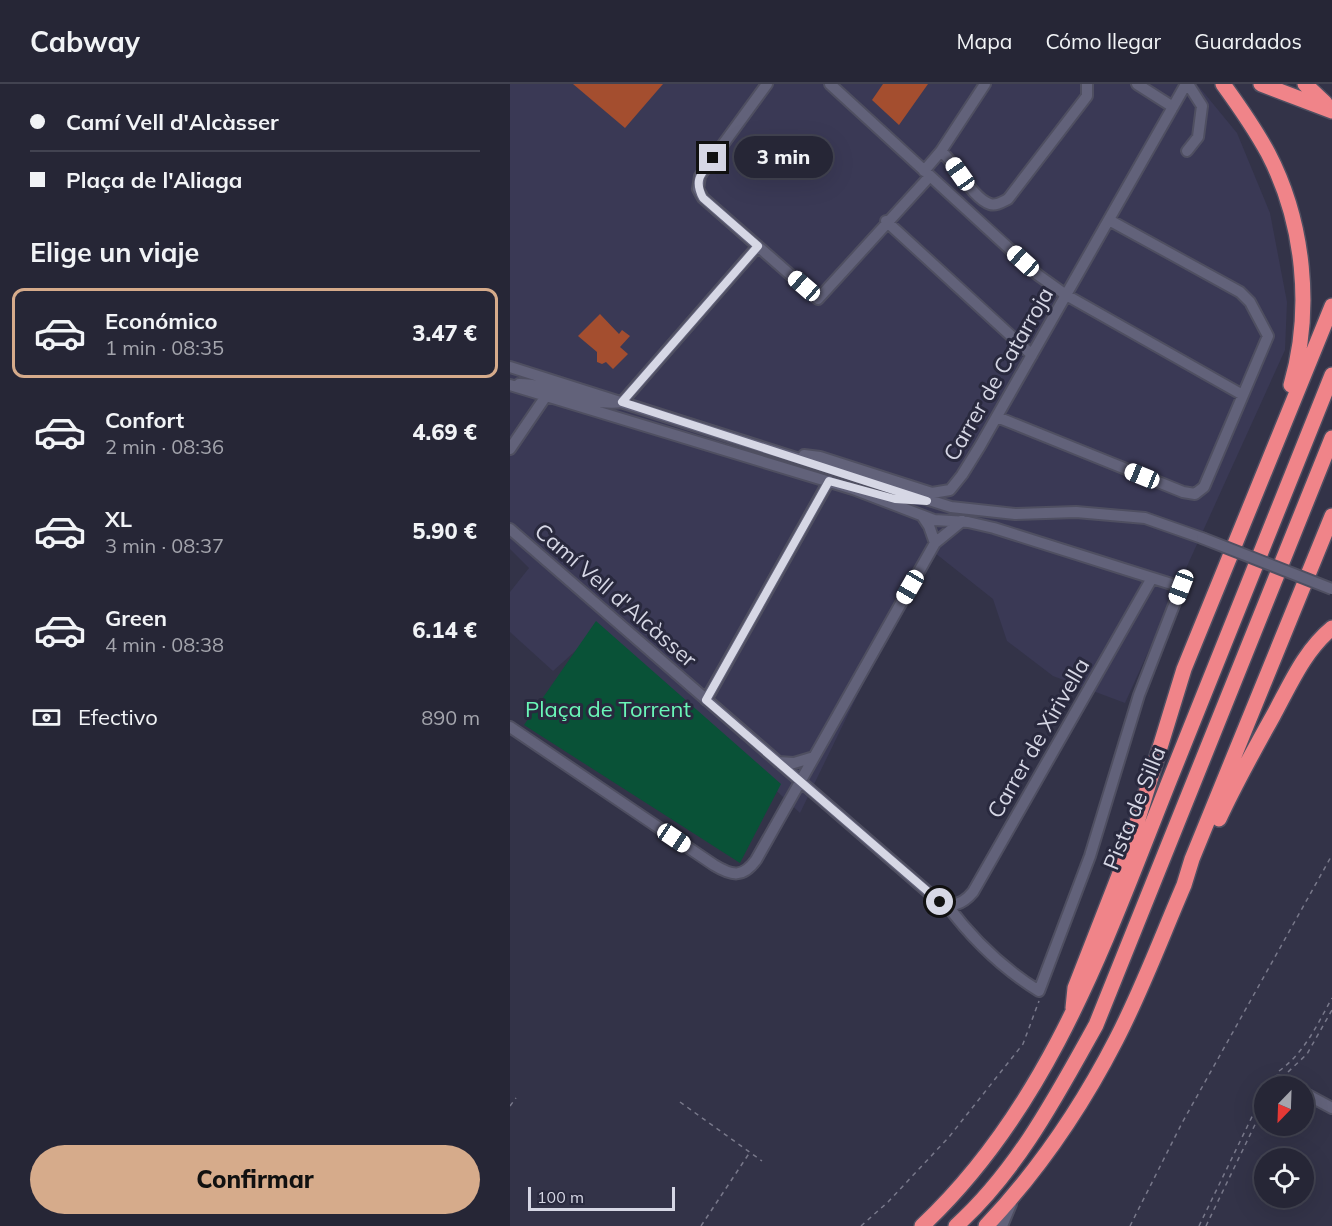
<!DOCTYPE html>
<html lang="es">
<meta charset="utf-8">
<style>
:root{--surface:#262636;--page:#2e2e3e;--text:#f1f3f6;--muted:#a4a5ad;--line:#424351;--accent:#d6ab8b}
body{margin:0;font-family:Mulish,sans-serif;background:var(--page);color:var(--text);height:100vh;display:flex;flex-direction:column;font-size:22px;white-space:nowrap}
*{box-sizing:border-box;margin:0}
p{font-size:20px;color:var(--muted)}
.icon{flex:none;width:33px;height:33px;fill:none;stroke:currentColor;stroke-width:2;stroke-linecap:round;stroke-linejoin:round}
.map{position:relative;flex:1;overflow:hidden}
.side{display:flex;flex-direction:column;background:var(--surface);width:510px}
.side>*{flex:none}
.top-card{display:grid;align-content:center;height:132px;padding:0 30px;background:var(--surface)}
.needle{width:39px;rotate:203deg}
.controls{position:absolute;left:744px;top:992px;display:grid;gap:12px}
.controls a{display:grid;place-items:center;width:60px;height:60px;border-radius:50%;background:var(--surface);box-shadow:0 6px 24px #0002,0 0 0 2px var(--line);font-size:30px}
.scale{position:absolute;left:18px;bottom:15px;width:147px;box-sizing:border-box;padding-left:6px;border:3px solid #d6d7e5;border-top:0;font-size:16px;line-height:21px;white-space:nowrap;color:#d6d7e5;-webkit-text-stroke:4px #29293e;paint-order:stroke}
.end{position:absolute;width:27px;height:27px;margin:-14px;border:8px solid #d6d7e5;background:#111;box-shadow:0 0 0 3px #111}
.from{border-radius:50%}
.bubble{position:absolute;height:42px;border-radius:21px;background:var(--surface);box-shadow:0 6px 24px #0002,0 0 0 2px var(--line);font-size:20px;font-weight:800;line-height:42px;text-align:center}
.car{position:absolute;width:18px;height:36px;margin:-18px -9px;border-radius:8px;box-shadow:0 0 4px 2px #0007;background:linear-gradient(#fff 24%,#345 0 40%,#fff 0 76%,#345 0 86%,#fff 0)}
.top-card b{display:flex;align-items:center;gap:21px;height:57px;font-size:22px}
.top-card b+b{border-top:2px solid var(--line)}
.top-card i{width:15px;height:15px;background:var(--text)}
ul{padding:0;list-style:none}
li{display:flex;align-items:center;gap:18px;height:90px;margin:0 12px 9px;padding:0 18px;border:3px solid transparent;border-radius:12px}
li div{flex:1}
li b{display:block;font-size:22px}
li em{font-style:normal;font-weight:800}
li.selected{border-color:var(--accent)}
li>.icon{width:54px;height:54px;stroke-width:1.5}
h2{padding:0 30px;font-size:27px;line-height:72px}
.pay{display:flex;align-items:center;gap:15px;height:66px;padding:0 30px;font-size:22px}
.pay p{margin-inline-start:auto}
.button{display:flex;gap:12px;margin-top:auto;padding:12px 30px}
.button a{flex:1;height:69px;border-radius:36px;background:var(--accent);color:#111;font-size:24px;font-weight:800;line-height:69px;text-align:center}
header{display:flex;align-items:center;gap:36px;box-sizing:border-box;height:84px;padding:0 30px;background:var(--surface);border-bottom:2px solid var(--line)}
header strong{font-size:28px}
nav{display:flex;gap:33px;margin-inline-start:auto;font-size:21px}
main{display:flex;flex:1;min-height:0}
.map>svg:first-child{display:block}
.built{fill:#3a3955}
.green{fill:#095237}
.building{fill:#a44e2f}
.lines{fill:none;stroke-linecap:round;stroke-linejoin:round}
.minor-casing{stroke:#4f4f61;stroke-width:14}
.highway-casing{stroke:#4f4f61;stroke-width:18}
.path{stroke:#78788a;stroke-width:1.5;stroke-dasharray:4.5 4.5;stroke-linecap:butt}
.minor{stroke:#62627a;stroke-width:10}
.highway{stroke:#f08489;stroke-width:15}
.minor-bridge-casing{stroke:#4f4f61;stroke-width:14;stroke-linecap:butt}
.minor-bridge{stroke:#62627a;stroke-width:10}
.route{stroke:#d6d7e5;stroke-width:8}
.labels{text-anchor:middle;stroke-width:6;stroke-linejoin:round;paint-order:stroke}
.street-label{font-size:22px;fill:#d6d7e5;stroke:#29293e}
.park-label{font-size:22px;fill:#6af7b8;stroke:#29293e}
</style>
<header>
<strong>Cabway</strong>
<nav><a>Mapa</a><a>Cómo llegar</a><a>Guardados</a></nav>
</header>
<main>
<section class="side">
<div class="top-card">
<b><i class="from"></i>Camí Vell d'Alcàsser</b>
<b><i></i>Plaça de l'Aliaga</b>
</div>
<h2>Elige un viaje</h2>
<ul>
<li class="selected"><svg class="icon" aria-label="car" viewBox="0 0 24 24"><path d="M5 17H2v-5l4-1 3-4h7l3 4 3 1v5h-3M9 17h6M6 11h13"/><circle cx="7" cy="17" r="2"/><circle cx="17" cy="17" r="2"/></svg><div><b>Económico</b><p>1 min · 08:35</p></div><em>3.47 €</em></li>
<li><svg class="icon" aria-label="car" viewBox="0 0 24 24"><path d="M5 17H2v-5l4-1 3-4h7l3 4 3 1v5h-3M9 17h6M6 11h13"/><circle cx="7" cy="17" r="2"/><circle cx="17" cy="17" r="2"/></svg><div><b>Confort</b><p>2 min · 08:36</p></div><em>4.69 €</em></li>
<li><svg class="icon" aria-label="car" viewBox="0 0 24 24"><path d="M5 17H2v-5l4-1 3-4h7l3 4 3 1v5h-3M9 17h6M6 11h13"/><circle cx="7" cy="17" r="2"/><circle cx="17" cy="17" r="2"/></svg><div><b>XL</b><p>3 min · 08:37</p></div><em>5.90 €</em></li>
<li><svg class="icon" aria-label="car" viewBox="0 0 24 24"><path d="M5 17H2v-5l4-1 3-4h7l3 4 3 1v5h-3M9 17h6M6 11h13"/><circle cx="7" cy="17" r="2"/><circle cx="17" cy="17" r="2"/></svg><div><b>Green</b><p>4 min · 08:38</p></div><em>6.14 €</em></li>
</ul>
<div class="pay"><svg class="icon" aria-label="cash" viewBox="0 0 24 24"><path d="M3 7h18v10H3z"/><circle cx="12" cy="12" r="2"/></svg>Efectivo<p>890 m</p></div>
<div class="button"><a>Confirmar</a></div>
</section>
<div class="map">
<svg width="822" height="1142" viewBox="0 0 822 1142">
<rect width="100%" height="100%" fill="#333348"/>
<path class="built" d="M0,0H686L690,4L727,49L760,129L777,218L775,266L615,619L543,592L497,557L483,515L425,469L366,573L290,729L92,543L43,587L0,548V508L19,484L0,465Z"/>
<path class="green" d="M86,537L271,700L230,779L14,641Z"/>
<path class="building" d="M63,0H153L115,44Z
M373,0H418L389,41L362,16Z
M90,230L109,250L112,246L120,252L110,263L118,270L103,285L96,278L92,280L87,278V268L68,252Z"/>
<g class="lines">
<g class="minor-casing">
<path id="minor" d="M257,0L190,92L188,105L193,114L308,215L420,92
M320,0L528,191L556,211L731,310
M627,0L663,23
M431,67L475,0
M677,67L688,53L692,22L678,0
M414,87L431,67C446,80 462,114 480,120C486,122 492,118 498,115L577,12V0
M376,137L522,271
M0,283L441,423L505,430L566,428L635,434L692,454
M9,300C45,300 77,323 112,318L248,162
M0,301L343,405
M487,333L673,408L685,410L694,403L758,252L740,218L730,208L599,136
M0,365L36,312
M294,371L310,373L422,409L440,406L452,391L470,362L676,0
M338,403L424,436L458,438L484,444L671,503L629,611L580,772L529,907C492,884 463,856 437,821
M413,433L419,442L425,459
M0,445L426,815C440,826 453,820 463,808L642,494
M196,616L319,397
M0,643L204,781C222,792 233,794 246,776L425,459L452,437
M268,678L284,679L304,673
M769,997L780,1002
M794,1009L822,1024
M492,1142L501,1120"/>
</g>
<g class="highway-casing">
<path id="highway" d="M713,0C729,22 745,45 758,69C794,138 803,226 781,301
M751,0L822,27
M795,0L815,19
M709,735C725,700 744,666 763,632C780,601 794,567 822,544
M563,924L565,904L617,771L674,585L822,222
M412,1142C542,1020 597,852 662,690C715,557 769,424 822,291
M446,1142C507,1087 546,1013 586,941L822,354
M476,1142C529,1086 571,1024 606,956C632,906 652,852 674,801L682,775L822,432"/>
</g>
<path class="path" d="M769,987C795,968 807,941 822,914
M778,988L797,970L822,926
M170,1018L252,1077
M0,1022L6,1014
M191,1142L240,1068
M351,1142L378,1118L439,1053L513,960L529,917
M620,1142L672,1039L822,771
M689,1142L754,1008
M696,1142L754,1022"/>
<use href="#minor" class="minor"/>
<use href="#highway" class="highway"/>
<g class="minor-bridge-casing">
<path id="minor-bridge" d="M692,454L822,505"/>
</g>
<use href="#minor-bridge" class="minor-bridge"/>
</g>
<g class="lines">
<path class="route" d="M203,74C192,89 183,95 193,114L248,162L112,318L417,417L385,415L319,397L196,616L430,818"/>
</g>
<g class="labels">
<g class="street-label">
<text transform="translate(488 290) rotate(-60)" y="8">Carrer de Catarroja</text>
<text transform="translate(106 511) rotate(41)" y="8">Camí Vell d'Alcàsser</text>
<text transform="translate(528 654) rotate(-60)" y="8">Carrer de Xirivella</text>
<text transform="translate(624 724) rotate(-68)" y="8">Pista de Silla</text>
</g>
<g class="park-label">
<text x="98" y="633">Plaça de Torrent</text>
</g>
</g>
</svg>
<div class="controls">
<a><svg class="needle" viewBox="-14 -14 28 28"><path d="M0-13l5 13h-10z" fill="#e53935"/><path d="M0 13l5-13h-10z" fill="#a4a5ad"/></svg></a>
<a><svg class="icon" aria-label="locate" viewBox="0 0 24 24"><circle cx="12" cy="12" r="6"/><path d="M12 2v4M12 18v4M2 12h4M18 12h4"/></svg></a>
</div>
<div class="scale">100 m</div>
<i class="end from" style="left:430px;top:818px"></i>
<i class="end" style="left:203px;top:74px"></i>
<div class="bubble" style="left:224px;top:52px;width:99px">3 min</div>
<i class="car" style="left:450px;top:90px;rotate:325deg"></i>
<i class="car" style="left:513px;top:177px;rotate:312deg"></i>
<i class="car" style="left:294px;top:202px;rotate:311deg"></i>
<i class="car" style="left:632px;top:392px;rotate:292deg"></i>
<i class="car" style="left:400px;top:503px;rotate:210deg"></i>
<i class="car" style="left:671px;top:503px;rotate:201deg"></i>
<i class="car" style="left:164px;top:754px;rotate:124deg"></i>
</div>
</main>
